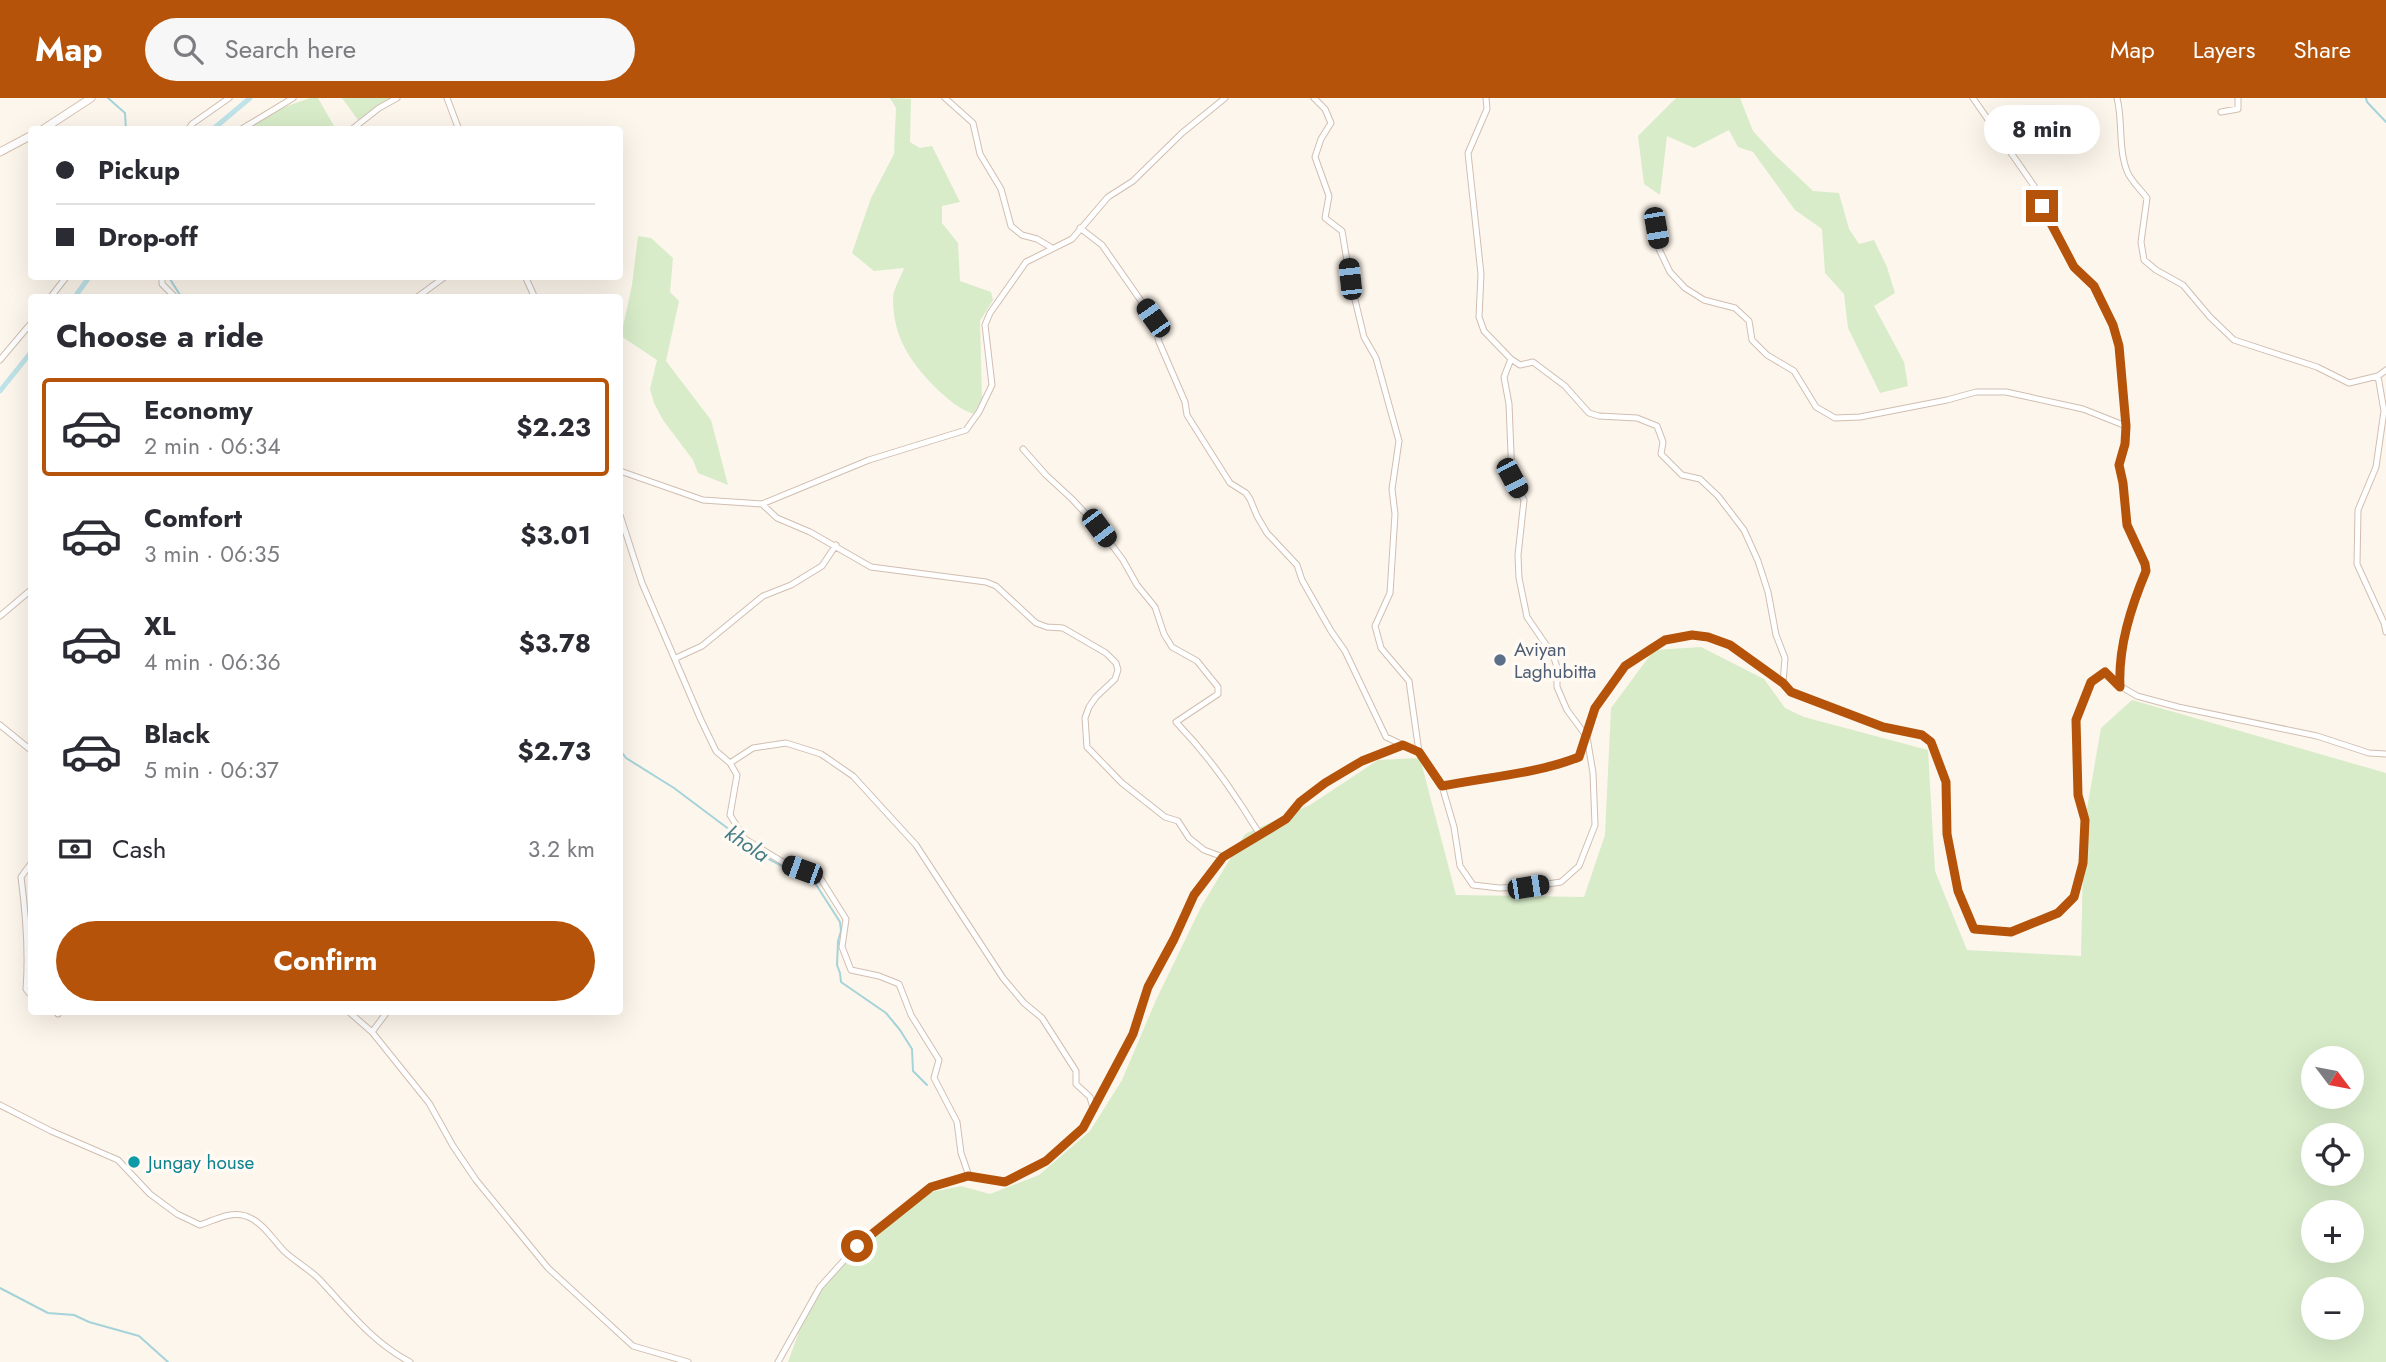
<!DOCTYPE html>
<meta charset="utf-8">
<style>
:root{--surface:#fff;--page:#f7f7f7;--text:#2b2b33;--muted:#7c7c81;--line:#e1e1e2;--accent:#b45309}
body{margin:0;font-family:Jost,sans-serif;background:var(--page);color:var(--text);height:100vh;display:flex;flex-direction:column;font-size:26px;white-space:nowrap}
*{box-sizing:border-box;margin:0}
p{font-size:23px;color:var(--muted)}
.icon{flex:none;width:38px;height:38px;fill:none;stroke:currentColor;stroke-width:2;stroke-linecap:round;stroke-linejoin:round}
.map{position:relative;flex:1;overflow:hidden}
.side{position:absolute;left:28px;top:196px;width:595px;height:721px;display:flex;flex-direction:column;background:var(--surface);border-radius:7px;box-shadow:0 7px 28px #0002}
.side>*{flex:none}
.hud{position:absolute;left:28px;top:28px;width:595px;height:154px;border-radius:7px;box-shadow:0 7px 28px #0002;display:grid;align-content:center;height:154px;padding:0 28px;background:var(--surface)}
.needle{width:46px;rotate:122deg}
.buttons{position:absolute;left:2301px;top:948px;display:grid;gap:14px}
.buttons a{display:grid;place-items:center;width:63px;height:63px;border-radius:50%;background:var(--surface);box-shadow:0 7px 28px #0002;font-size:35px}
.end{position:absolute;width:32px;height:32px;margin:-16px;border:9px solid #b45309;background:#fff;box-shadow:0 0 0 4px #fff}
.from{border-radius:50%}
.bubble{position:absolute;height:49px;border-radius:24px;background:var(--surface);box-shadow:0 7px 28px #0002;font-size:23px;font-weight:700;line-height:49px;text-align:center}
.car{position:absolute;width:21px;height:42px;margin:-21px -10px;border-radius:9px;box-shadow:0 0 5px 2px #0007;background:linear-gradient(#222 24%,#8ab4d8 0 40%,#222 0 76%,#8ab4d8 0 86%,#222 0)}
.hud b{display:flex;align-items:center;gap:24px;height:66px;font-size:26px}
.hud b+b{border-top:2px solid var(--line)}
.hud i{width:18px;height:18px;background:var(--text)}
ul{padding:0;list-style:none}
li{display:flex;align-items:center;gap:21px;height:98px;margin:0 14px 10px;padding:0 14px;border:4px solid transparent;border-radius:7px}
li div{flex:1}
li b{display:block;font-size:26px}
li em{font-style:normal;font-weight:700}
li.active{border-color:var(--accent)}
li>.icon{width:63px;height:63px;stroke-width:1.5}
h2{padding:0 28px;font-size:32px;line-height:84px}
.pay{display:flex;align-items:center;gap:18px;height:77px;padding:0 28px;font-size:26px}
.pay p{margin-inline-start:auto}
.action{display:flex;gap:14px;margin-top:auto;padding:14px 28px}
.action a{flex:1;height:80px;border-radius:42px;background:var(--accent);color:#fff;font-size:28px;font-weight:700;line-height:80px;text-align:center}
header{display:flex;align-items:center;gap:42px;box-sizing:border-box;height:98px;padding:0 35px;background:var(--accent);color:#fff}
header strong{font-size:33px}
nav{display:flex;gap:38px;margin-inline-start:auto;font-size:24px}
.search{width:490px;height:63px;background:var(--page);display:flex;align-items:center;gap:18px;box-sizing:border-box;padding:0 24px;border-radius:38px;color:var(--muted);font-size:26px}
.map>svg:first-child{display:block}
.green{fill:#d8ecc9;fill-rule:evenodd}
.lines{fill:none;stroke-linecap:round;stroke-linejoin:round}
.stream{stroke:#a5d3da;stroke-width:2}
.canal{stroke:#bfe3e8;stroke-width:5}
.street-casing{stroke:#d1beb0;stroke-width:7}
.secondary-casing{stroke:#d6c0b0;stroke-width:9}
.street{stroke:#fff;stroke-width:5}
.secondary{stroke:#fff;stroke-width:7}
.route{stroke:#b45309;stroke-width:9}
.service-dot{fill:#5c6f8a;stroke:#fffaf3;stroke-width:2.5}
.culture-dot{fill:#0f9aa8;stroke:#fffaf3;stroke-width:2.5}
.labels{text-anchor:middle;stroke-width:7;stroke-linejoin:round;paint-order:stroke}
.service-label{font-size:19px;fill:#4e5e75;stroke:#fffaf3;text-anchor:start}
.culture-label{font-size:19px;fill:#0d838f;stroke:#fffaf3;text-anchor:start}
.water-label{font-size:21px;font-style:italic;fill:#437c86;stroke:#fffaf3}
</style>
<header>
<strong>Map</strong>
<div class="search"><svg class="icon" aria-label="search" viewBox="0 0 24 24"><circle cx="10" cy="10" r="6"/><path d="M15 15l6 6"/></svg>Search here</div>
<nav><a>Map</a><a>Layers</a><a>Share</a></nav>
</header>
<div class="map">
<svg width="2386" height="1264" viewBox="0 0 2386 1264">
<rect width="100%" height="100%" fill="#fdf6ec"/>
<path class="green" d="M310,0H318L334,28L328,32H248L276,12Z
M342,0H392L358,22Z
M890,0L911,1L910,44L920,50L932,48L960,104L942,108V125L958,145L960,183L991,194L993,202L980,223L982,300L974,316C959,311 950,303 938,292C911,265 893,240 893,201C893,191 901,179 904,170L874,173L852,155L871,100L894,56L896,10Z
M1676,0H1740L1753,33L1774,56L1813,93L1839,95L1849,131L1859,146L1874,142L1887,169L1895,195L1874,208L1904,264L1908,288L1880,295L1848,230L1844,196L1825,175L1822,131L1795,112L1753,54L1738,49L1729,32L1694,50L1667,38L1660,97L1644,86L1638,38Z
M638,138L651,140L673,160L670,194L679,203L666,263L711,322L728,387L698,375L693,362L663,322L654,305L650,291L657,262L621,238L632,187Z
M1701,549L1764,581L1785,610L1804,619L1928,652L1935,773L1967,852L2081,858L2083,765L2088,725L2085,722L2101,630L2132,602L2386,675V1264H788L813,1195L912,1098L961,1088L990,1096L1039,1077L1090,1033L1122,982L1156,902L1201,809L1245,736L1310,707L1378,662L1420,660L1456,797L1584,799L1605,737L1611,610L1654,552ZM2314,961H2352V999H2314ZM2314,1038H2352V1076H2314ZM2314,1115H2352V1153H2314ZM2314,1192H2352V1230H2314Z"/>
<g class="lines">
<path class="stream" d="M108,0L125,15L126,32
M2366,0L2367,4L2386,24
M168,178L182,200
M620,652L626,660L674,690L734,735L742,745L755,754L815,785L840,824L841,833L838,843L837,867L840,875L841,884L886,915L900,932L912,951L913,973L927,987
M0,1190L48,1215L74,1217L89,1224L139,1238L168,1264"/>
<path class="canal" d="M212,32L250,0
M74,200L90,178
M0,293L32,253"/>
<g class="street-casing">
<path id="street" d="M447,0L459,32
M945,0L973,25L980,56L1001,91L1011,128L1022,137L1037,141L1052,150
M1314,0L1325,11L1331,25L1321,41L1315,59L1329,98L1325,120L1342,133L1350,181L1364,239L1376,260L1399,343L1392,391L1395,416L1390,495L1375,528L1381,550L1409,583L1419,654
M1973,0L2034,88L2047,121L2074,169L2094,188L2113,227L2119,248L2126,328L2125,346L2119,367L2123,385L2127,427L2145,466L2146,473C2131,509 2118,549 2120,588
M2117,0C2123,23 2118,50 2127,73C2130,82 2141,92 2147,100L2141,144L2144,162L2156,172L2183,187L2210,219L2234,242L2317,269L2349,285L2378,278L2386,272
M2221,14L2238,11V0
M188,32L192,26L229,0
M240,32L293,0
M351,32L379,10L397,0
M1080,130L1102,147L1153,220L1159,244L1185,304L1187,317L1230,385L1246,395L1250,401L1257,418L1267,435L1297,467L1302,482L1331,533L1345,553L1386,639L1403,647
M1656,130L1659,151L1670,174L1685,190L1704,202L1735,210L1749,223L1752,242L1767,257L1794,273L1816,309L1835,320L1860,319L1947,302L1976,294H2006L2083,311L2126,328
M162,178V186L176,200
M525,178L535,200
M50,200L67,178
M416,200L446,178
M1511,261L1520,267L1533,264L1565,288L1589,315L1599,318L1637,320L1657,328L1663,344L1661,356L1682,377L1700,381L1718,398L1744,432L1758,463L1768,494L1776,537L1785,560L1783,585
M0,262L32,224
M2378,278L2384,313L2376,369L2358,412L2357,466L2384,525L2386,534
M1023,351L1046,377L1072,401L1099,430L1123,462L1137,487L1155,509L1164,536L1172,549L1197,563L1218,589V596L1176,624C1199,648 1221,676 1239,704C1247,715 1252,726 1261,737
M620,373L703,402L762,406L869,362L966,332L979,314L992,287L985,227L990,215L1026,164L1072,141L1108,99L1133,83L1182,35L1225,0
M762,406L777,420L810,434L871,469L986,484L996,488L1036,525L1047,529L1063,530L1106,555L1116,565L1118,572L1115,581L1096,599L1089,609L1085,620L1087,649L1122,685L1165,719L1178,723L1189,740L1204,752L1223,759
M620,417L642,485L701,622L716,653L730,665L737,677L730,717L745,741L786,766L819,778L846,821L842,849L851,872L879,878L899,886L911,917L939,962L934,980L957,1024L961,1055L969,1078
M0,518L32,491
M676,560L702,548L763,498L791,487L822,468L836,447
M0,627L32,653
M730,665L753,650L786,645L821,656L853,678L916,747L1003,880L1024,905L1042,920L1076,973V986L1090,999L1093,1010
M1442,688L1483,680L1533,673L1559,667L1579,659L1587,639L1567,612L1557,589V569L1553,557L1527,519L1519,480L1518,457L1524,402L1512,380L1509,306L1504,279L1511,261L1484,233L1479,219L1481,176L1468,55L1487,11L1486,0
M32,764L21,779C26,817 29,853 26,891L29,895H32
M349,914L372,934L429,1005L453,1048L476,1082L548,1170L633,1248L688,1264
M58,916V914
M372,934L387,914
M0,1007L51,1033L118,1062L150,1096L177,1116L200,1127C215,1122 230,1113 246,1118C263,1124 273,1142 285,1154C296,1164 309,1171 319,1181C348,1212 372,1244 410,1264
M778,1264L820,1189L857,1148L931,1089L969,1078L1005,1084L1046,1063L1083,1029L1133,936L1148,889L1174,841L1193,797L1223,759L1286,721L1300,704L1325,685L1362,663L1403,647L1419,654L1442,688L1454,729L1460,768L1473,787L1499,790L1528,789L1561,784L1579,768L1595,727L1593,675L1587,639L1595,610L1625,568L1652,549L1665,542L1692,537L1708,539L1730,547L1783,585L1792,594L1883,629L1921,637L1931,644L1946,684L1947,736L1958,793L1974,831L2011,834L2058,815L2074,799L2083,765L2085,722L2078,697L2076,622L2091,584L2105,574L2120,588L2137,598L2178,609L2317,638L2369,655L2386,656"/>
</g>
<g class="secondary-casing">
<path id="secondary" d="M42,32L91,0
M0,54L32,37"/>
</g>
<use href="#street" class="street"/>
<use href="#secondary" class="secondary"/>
</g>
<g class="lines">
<path class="route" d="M857,1148L931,1089L968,1078L1005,1084L1046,1063L1083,1030L1133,936L1148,889L1174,841L1194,797L1223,759L1286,721L1300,704L1325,685L1362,663L1403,647L1419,654L1442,688C1487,679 1536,676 1579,659L1595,610L1625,568L1665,542L1692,537L1708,539L1730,547L1783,585L1791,594L1883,629L1922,637L1931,644L1946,684L1947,736L1958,793L1974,831L2011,834L2058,815L2074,799L2083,765L2085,722L2078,697L2076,622L2091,584L2105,574L2120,589C2118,549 2131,509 2146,473L2145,466L2127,427L2123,385L2119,367L2125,346L2126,328L2119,248L2113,227L2094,188L2074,169L2042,108"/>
</g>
<circle class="service-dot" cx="1500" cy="562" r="7"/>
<circle class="culture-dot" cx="134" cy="1064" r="7"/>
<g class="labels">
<g class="service-label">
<text x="1514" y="558">Aviyan<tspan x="1514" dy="22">Laghubitta</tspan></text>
</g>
<g class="culture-label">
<text x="148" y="1071">Jungay house</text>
</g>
<g class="water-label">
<text transform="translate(747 746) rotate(34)" y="7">khola</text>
</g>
</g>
</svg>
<div class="buttons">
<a><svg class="needle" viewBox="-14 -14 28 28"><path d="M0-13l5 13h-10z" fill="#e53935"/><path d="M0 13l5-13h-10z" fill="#7c7c81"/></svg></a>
<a><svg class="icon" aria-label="locate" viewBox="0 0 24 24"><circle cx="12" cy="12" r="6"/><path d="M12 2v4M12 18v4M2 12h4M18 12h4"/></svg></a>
<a>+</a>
<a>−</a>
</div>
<i class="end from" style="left:857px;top:1148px"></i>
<i class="end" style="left:2042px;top:108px"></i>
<div class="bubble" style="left:1984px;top:7px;width:116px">8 min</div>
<i class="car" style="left:1656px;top:130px;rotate:170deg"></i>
<i class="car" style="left:1350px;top:181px;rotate:354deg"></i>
<i class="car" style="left:1153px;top:220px;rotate:325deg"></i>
<i class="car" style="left:1512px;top:380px;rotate:152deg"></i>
<i class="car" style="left:1099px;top:430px;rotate:143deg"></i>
<i class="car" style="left:802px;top:772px;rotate:290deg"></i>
<i class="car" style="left:1528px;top:789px;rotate:81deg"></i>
<div class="hud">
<b><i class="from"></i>Pickup</b>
<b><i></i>Drop-off</b>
</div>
<section class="side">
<h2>Choose a ride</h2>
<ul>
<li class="active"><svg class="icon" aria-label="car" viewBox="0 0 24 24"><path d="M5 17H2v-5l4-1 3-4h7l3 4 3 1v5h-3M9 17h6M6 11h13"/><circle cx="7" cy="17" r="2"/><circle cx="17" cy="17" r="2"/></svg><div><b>Economy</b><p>2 min · 06:34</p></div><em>$2.23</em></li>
<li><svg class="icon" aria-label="car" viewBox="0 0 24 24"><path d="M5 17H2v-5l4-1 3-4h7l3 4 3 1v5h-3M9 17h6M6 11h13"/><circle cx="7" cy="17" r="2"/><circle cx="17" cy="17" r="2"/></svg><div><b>Comfort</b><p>3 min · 06:35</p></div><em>$3.01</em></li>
<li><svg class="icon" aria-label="car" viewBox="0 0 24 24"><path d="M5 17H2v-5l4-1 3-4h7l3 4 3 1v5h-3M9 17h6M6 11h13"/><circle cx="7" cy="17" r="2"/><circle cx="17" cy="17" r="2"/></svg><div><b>XL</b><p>4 min · 06:36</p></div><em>$3.78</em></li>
<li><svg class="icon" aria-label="car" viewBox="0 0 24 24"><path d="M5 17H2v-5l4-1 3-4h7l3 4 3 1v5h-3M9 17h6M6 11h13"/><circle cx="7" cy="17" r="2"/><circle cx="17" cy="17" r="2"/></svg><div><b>Black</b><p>5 min · 06:37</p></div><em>$2.73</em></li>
</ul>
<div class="pay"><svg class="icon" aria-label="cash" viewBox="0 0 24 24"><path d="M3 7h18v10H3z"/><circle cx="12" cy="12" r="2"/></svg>Cash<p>3.2 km</p></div>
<div class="action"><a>Confirm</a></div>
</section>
</div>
